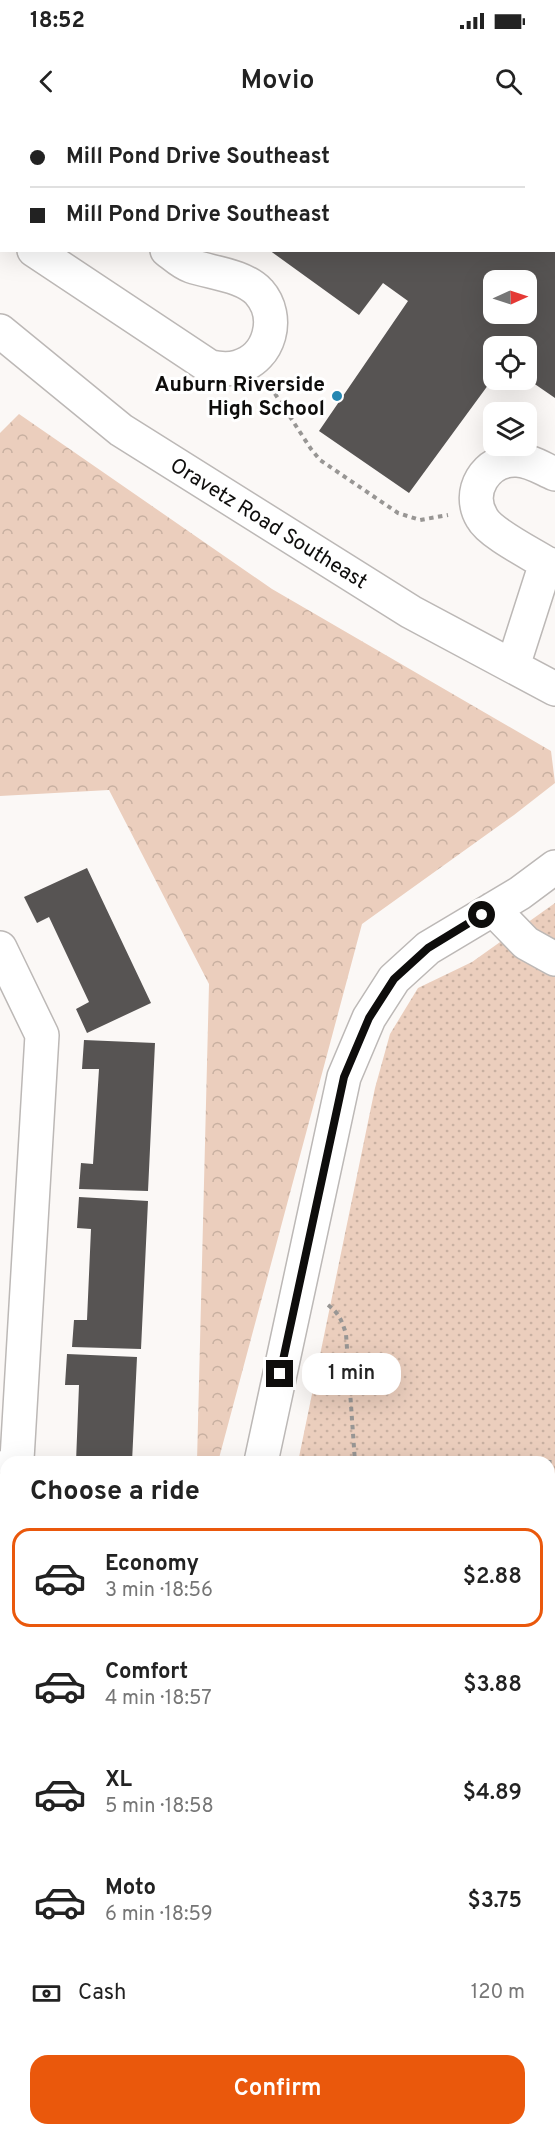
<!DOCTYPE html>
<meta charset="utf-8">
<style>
:root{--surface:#fff;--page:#f2f2f2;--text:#222;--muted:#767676;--line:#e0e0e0;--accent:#ea580c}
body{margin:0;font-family:Overpass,sans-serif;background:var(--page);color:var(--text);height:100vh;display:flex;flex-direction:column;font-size:22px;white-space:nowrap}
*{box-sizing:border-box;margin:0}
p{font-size:20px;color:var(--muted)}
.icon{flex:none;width:33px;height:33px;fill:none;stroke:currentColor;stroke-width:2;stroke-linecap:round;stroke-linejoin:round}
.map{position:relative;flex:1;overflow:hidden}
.sheet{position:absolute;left:0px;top:1336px;width:555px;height:680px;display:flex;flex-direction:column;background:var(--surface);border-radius:18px 18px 0 0;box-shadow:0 6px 24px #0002}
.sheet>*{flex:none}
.guide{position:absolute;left:0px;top:0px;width:555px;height:132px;box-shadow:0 6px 24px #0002;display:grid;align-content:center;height:132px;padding:0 30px;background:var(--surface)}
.needle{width:39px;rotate:87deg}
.fabs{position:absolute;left:483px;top:150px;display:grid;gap:12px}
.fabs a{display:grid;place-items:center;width:54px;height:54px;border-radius:12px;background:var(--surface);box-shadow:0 6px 24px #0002;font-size:30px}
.end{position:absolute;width:27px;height:27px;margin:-14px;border:8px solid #0e0d0c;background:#fff;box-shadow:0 0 0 3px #fff}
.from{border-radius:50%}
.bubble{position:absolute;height:42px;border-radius:18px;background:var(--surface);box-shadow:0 6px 24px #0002;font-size:20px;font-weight:600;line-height:42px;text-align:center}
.guide b{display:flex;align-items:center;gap:21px;height:57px;font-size:22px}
.guide b+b{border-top:2px solid var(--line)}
.guide i{width:15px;height:15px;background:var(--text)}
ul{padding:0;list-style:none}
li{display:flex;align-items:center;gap:18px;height:99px;margin:0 12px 9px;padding:0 18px;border:3px solid transparent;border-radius:18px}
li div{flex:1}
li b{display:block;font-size:22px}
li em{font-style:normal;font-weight:600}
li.current{border-color:var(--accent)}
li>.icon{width:54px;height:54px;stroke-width:1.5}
h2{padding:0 30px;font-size:27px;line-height:72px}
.pay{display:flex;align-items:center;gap:15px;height:66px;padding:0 30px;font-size:22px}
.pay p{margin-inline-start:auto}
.cta{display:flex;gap:12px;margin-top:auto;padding:12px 30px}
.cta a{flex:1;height:69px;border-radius:18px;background:var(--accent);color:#fff;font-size:24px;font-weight:600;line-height:69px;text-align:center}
.status{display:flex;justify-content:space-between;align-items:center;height:42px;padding:0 30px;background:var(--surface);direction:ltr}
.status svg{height:16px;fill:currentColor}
header{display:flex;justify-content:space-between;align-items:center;height:78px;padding:0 30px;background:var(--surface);font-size:27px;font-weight:600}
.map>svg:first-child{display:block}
.forest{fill:url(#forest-crowns)}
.park{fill:url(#park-dots)}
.building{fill:#575453;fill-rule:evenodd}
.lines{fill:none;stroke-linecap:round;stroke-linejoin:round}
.minor-casing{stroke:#bcb8b6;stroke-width:36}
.path{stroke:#989694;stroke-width:4;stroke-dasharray:4.5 4.5;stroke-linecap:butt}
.minor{stroke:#fff;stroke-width:33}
.route{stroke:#0e0d0c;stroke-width:8}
.poi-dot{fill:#2587b2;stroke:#fff;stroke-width:2}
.labels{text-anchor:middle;stroke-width:6;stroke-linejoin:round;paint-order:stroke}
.poi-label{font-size:21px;font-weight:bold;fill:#0e0d0c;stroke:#fff;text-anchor:end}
.street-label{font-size:21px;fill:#0e0d0c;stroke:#fff}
</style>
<div class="status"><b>18:52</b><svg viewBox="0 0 49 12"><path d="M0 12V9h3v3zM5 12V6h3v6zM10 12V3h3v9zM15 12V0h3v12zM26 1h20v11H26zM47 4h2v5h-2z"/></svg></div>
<header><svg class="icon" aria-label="back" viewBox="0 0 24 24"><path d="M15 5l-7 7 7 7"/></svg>Movio<svg class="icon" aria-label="search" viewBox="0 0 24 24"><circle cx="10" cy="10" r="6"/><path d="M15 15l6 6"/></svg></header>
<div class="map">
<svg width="555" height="2015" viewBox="0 0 555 2015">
<defs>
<pattern id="forest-crowns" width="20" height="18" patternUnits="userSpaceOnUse" patternTransform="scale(1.5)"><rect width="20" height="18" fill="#ebcebd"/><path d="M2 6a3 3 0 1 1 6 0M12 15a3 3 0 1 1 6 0" fill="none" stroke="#c8b0a1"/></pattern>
<pattern id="park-dots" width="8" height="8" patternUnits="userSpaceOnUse" patternTransform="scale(1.5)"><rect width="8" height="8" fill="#ebcebd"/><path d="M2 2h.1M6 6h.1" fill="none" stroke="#c8b0a1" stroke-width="1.8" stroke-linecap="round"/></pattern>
</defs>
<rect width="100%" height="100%" fill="#fbf8f6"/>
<path class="forest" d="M19,294L272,469L551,631L555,663L514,695L362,804L218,1342H197L209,864L109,670L0,676V313Z
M555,1371V1740L549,1739V1375Z"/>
<path class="park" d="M555,783V1491L549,1490V1342H298L375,968L390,914L418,868L472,842Z"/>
<path class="building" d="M269,130H555V278L526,258V226H494V257L409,373L319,311L408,181L383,163L359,195ZM494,160H526V194H494Z
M87,748L151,883L87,913L76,889L89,882L49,797L37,803L24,777Z
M84,920L155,923L148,1071L79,1069L81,1043L93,1044L99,949H82Z
M79,1077L148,1081L141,1229L72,1227L74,1200H87L91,1109L77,1108Z
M67,1234L137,1237L132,1342H76L79,1265H65Z
M6,1720V1798L0,1791V1725Z
M555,1802V1905L549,1911V1808Z
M120,2010H207L203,2015H127Z
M221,2010H282L299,2014L220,2015Z"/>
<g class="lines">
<g class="minor-casing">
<path id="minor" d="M42,2L44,0
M0,61L2,59
M0,107L2,108
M34,130L210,247C220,249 228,250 238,247C270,238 281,197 259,172C243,155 212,153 191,146C182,143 175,136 167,130
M0,211L121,310L411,492L555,569
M555,354C543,349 530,340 516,340C486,339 466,372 482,398C490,413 530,433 546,443L555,446
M513,546L546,443
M493,789L526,823L555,839
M0,828L42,915L17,1339L13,1342
M261,1342L344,957L369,898L394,859L428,828L520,773L555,747
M0,1596L6,1605
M549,1775L555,1776
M0,1963L6,1956
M549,1993H555"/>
</g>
<path class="path" d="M270,266L311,329L320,340L398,393L420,400L448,395
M328,1185C339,1193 342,1201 346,1214L355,1342
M547,1342H555
M549,1364L555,1361
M549,1394L555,1391"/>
<use href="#minor" class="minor"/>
</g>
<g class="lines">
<path class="route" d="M280,1254L344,957L369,898L394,859L428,828L482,795"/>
</g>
<circle class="poi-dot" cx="337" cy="276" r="6"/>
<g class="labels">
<g class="poi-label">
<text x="325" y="271">Auburn Riverside<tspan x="325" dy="24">High School</tspan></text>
</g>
<g class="street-label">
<text transform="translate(269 403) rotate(32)" y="7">Oravetz Road Southeast</text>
</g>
</g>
</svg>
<div class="fabs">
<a><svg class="needle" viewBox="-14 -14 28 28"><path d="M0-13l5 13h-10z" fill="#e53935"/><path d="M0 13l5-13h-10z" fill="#767676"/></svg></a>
<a><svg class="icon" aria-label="locate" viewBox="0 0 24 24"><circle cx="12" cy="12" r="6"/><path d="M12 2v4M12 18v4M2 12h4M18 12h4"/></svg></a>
<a><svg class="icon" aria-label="layers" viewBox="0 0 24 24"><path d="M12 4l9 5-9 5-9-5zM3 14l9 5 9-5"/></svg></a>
</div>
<i class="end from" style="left:482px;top:795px"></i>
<i class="end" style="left:280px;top:1254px"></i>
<div class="bubble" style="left:302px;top:1233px;width:99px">1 min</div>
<div class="guide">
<b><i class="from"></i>Mill Pond Drive Southeast</b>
<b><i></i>Mill Pond Drive Southeast</b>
</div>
<section class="sheet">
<h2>Choose a ride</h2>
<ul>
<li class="current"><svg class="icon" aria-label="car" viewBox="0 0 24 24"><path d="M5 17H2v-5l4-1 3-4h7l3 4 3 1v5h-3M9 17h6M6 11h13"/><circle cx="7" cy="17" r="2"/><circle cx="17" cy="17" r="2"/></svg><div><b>Economy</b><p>3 min · 18:56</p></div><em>$2.88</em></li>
<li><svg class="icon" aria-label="car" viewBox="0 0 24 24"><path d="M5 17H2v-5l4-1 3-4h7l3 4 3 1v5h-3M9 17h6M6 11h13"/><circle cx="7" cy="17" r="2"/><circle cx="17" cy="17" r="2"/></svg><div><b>Comfort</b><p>4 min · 18:57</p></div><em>$3.88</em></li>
<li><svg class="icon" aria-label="car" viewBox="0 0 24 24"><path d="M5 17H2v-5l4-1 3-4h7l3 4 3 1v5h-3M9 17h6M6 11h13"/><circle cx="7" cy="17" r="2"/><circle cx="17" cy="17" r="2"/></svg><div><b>XL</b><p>5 min · 18:58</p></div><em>$4.89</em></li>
<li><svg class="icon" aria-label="car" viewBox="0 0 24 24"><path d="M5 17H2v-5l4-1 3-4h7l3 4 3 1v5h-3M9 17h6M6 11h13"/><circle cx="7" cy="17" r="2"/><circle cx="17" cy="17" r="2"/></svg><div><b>Moto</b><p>6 min · 18:59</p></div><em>$3.75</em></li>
</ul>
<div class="pay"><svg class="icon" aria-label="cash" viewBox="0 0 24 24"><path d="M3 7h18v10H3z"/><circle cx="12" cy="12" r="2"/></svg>Cash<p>120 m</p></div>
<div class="cta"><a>Confirm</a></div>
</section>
</div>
